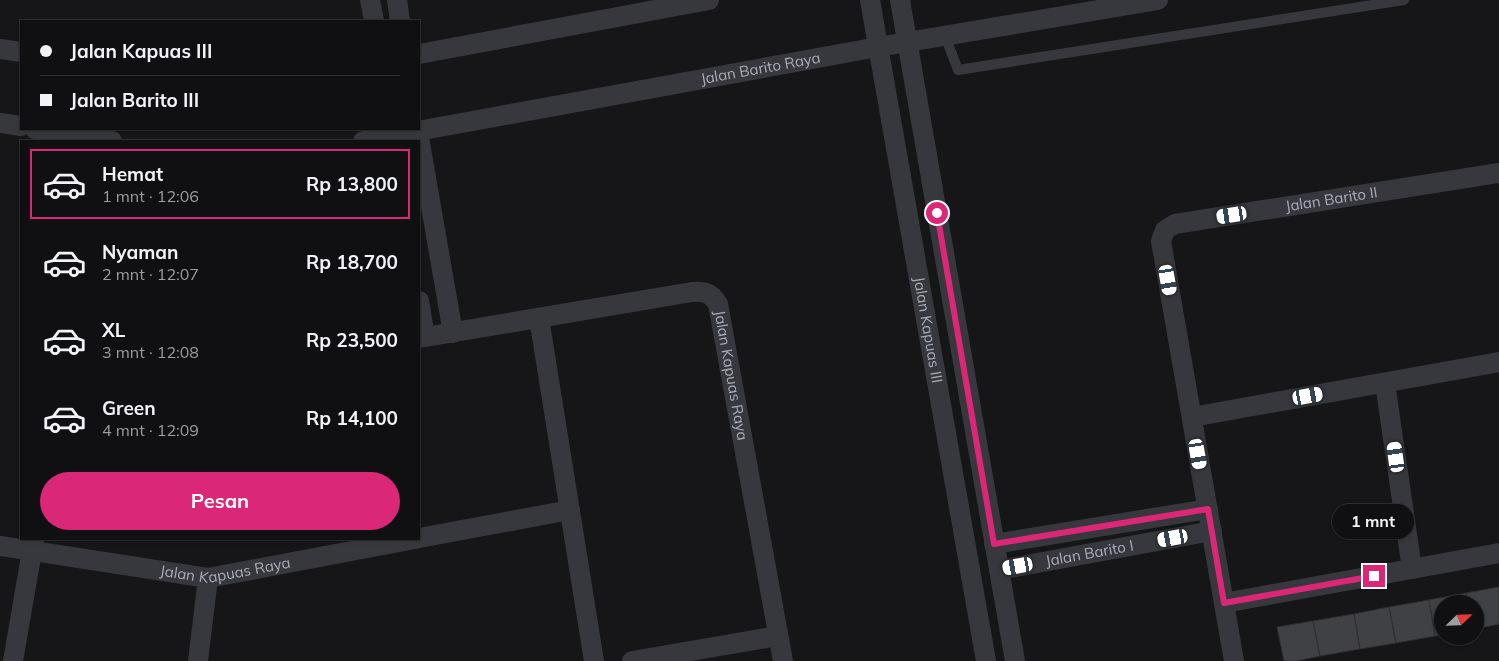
<!DOCTYPE html>
<html lang="id">
<meta charset="utf-8">
<style>
:root{--surface:#101012;--page:#1e1e20;--text:#f1f3f6;--muted:#9c9d9f;--line:#303032;--accent:#db2777}
body{margin:0;font-family:Mulish,sans-serif;background:var(--page);color:var(--text);height:100vh;display:flex;flex-direction:column;font-size:19px;white-space:nowrap}
*{box-sizing:border-box;margin:0}
p{font-size:16px;color:var(--muted)}
.icon{flex:none;width:28px;height:28px;fill:none;stroke:currentColor;stroke-width:2;stroke-linecap:round;stroke-linejoin:round}
.map{position:relative;flex:1;overflow:hidden}
.side{position:absolute;left:20px;top:140px;width:400px;height:400px;display:flex;flex-direction:column;background:var(--surface);border-radius:0px;box-shadow:0 1px 4px #0004,0 0 0 1px var(--line)}
.side>*{flex:none}
.hud{position:absolute;left:20px;top:20px;width:400px;height:110px;border-radius:0px;box-shadow:0 1px 4px #0004,0 0 0 1px var(--line);display:grid;align-content:center;height:110px;padding:0 20px;background:var(--surface)}
.needle{width:32px;rotate:67deg}
.tools{position:absolute;left:1434px;top:595px;display:grid;gap:10px}
.tools a{display:grid;place-items:center;width:50px;height:50px;border-radius:50%;background:var(--surface);box-shadow:0 1px 4px #0004,0 0 0 1px var(--line);font-size:25px}
.end{position:absolute;width:22px;height:22px;margin:-11px;border:6px solid #db2777;background:#fff;box-shadow:0 0 0 2px #fff}
.from{border-radius:50%}
.bubble{position:absolute;height:35px;border-radius:18px;background:var(--surface);box-shadow:0 1px 4px #0004,0 0 0 1px var(--line);font-size:16px;font-weight:700;line-height:35px;text-align:center}
.car{position:absolute;width:15px;height:30px;margin:-15px -8px;border-radius:6px;box-shadow:0 0 4px 1px #0007;background:linear-gradient(#fff 24%,#345 0 40%,#fff 0 76%,#345 0 86%,#fff 0)}
.hud b{display:flex;align-items:center;gap:18px;height:48px;font-size:19px}
.hud b+b{border-top:1px solid var(--line)}
.hud i{width:12px;height:12px;background:var(--text)}
ul{padding:9px 0 0;list-style:none}
li{display:flex;align-items:center;gap:15px;height:70px;margin:0 10px 8px;padding:0 10px;border:2px solid transparent;border-radius:0px}
li div{flex:1}
li b{display:block;font-size:19px}
li em{font-style:normal;font-weight:700}
li.selected{border-color:var(--accent)}
li>.icon{width:45px;height:45px;stroke-width:1.5}
.action{display:flex;gap:10px;margin-top:auto;padding:10px 20px}
.action a{flex:1;height:58px;border-radius:30px;background:var(--accent);color:#fff;font-size:20px;font-weight:700;line-height:58px;text-align:center}
.map>svg:first-child{display:block}
.building{fill:#404145;stroke:#303034}
.lines{fill:none;stroke-linecap:round;stroke-linejoin:round}
.lane{stroke:#37383d;stroke-width:10}
.street{stroke:#37383d;stroke-width:20}
.route{stroke:#db2777;stroke-width:6}
.labels{text-anchor:middle;stroke-width:4;stroke-linejoin:round;paint-order:stroke}
.street-label{font-size:15px;fill:#a8adb8;stroke:#111113}
</style>
<div class="map">
<svg width="1499" height="661" viewBox="0 0 1499 661">
<rect width="100%" height="100%" fill="#161618"/>
<path class="building" d="M1499,587V624L1475,629V604H1468L1466,593Z
M1466,593L1468,604H1442V635L1435,636L1429,600Z
M1429,600L1435,636L1396,643L1389,607Z
M1389,607L1396,643L1360,649L1354,614Z
M1354,614L1360,649L1320,656L1313,621Z
M1313,621L1320,656L1296,661H1284L1277,627Z"/>
<g class="lines">
<path class="lane" d="M945,36L958,70L1404,0"/>
<g class="street">
<path d="M370,0L374,21"/>
<path d="M397,0L400,21"/>
<path id="s1" d="M870,0L986,661"/>
<path d="M900,0L1015,661"/>
<path d="M0,49L21,52"/>
<path d="M419,54L709,0"/>
<path d="M0,123L21,126"/>
<path d="M35,129L112,141"/>
<path d="M418,132L453,333"/>
<path id="s2" d="M363,141L878,47L1158,0"/>
<path d="M419,301L425,337"/>
<path d="M539,318L594,661"/>
<path id="s3" d="M419,338L692,292C705,291 711,293 718,304L783,661"/>
<path d="M1385,383L1412,569"/>
<path d="M1192,417L1499,362"/>
<path d="M419,538L570,510"/>
<path d="M994,544L1208,509"/>
<path id="s4" d="M0,546L208,578L415,539"/>
<path id="s5" d="M999,570L1212,531"/>
<path d="M1224,603L1499,553"/>
<path d="M13,661L34,539"/>
<path d="M198,661L208,578"/>
<path d="M632,661L778,636"/>
<path id="s6" d="M1234,661L1161,241L1165,230L1175,224L1499,173"/>
</g>
</g>
<g class="lines">
<path class="route" d="M937,213L994,544L1208,509L1224,603L1374,576"/>
</g>
<g class="labels">
<g class="street-label">
<text dy="5" stroke="none"><textPath href="#s2" startOffset="404">Jalan Barito Raya</textPath></text>
<text dy="5" stroke="none"><textPath href="#s6" startOffset="608">Jalan Barito II</textPath></text>
<text dy="5" stroke="none"><textPath href="#s1" startOffset="335">Jalan Kapuas III</textPath></text>
<text dy="5" stroke="none"><textPath href="#s3" startOffset="380">Jalan Kapuas Raya</textPath></text>
<text dy="5" stroke="none"><textPath href="#s5" startOffset="92">Jalan Barito I</textPath></text>
<text dy="5" stroke="none"><textPath href="#s4" startOffset="228">Jalan Kapuas Raya</textPath></text>
</g>
</g>
</svg>
<div class="tools">
<a><svg class="needle" viewBox="-14 -14 28 28"><path d="M0-13l5 13h-10z" fill="#e53935"/><path d="M0 13l5-13h-10z" fill="#9c9d9f"/></svg></a>
</div>
<i class="end from" style="left:937px;top:213px"></i>
<i class="end" style="left:1374px;top:576px"></i>
<div class="bubble" style="left:1332px;top:504px;width:82px">1 mnt</div>
<i class="car" style="left:1232px;top:215px;rotate:261deg"></i>
<i class="car" style="left:1168px;top:280px;rotate:170deg"></i>
<i class="car" style="left:1308px;top:396px;rotate:80deg"></i>
<i class="car" style="left:1198px;top:454px;rotate:170deg"></i>
<i class="car" style="left:1396px;top:457px;rotate:352deg"></i>
<i class="car" style="left:1173px;top:538px;rotate:260deg"></i>
<i class="car" style="left:1018px;top:566px;rotate:260deg"></i>
<div class="hud">
<b><i class="from"></i>Jalan Kapuas III</b>
<b><i></i>Jalan Barito III</b>
</div>
<section class="side">
<ul>
<li class="selected"><svg class="icon" aria-label="car" viewBox="0 0 24 24"><path d="M5 17H2v-5l4-1 3-4h7l3 4 3 1v5h-3M9 17h6M6 11h13"/><circle cx="7" cy="17" r="2"/><circle cx="17" cy="17" r="2"/></svg><div><b>Hemat</b><p>1 mnt · 12:06</p></div><em>Rp 13,800</em></li>
<li><svg class="icon" aria-label="car" viewBox="0 0 24 24"><path d="M5 17H2v-5l4-1 3-4h7l3 4 3 1v5h-3M9 17h6M6 11h13"/><circle cx="7" cy="17" r="2"/><circle cx="17" cy="17" r="2"/></svg><div><b>Nyaman</b><p>2 mnt · 12:07</p></div><em>Rp 18,700</em></li>
<li><svg class="icon" aria-label="car" viewBox="0 0 24 24"><path d="M5 17H2v-5l4-1 3-4h7l3 4 3 1v5h-3M9 17h6M6 11h13"/><circle cx="7" cy="17" r="2"/><circle cx="17" cy="17" r="2"/></svg><div><b>XL</b><p>3 mnt · 12:08</p></div><em>Rp 23,500</em></li>
<li><svg class="icon" aria-label="car" viewBox="0 0 24 24"><path d="M5 17H2v-5l4-1 3-4h7l3 4 3 1v5h-3M9 17h6M6 11h13"/><circle cx="7" cy="17" r="2"/><circle cx="17" cy="17" r="2"/></svg><div><b>Green</b><p>4 mnt · 12:09</p></div><em>Rp 14,100</em></li>
</ul>
<div class="action"><a>Pesan</a></div>
</section>
</div>
